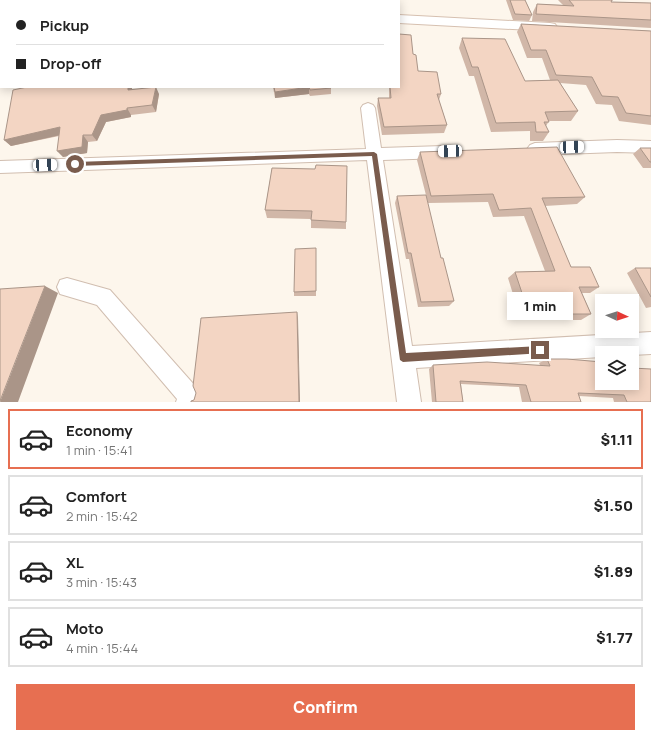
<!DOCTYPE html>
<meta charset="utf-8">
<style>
:root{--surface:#fff;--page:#f2f2f2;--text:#222;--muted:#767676;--line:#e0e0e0;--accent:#e76f51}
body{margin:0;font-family:Manrope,sans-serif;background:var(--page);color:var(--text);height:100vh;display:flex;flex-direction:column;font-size:15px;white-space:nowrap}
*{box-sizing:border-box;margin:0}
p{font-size:13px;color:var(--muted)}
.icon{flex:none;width:22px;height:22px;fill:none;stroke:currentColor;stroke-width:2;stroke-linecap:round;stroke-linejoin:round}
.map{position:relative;height:402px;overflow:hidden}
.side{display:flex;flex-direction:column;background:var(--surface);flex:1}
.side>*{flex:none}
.hud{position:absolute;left:0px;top:0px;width:400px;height:88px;box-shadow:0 2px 10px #0003;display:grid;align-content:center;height:88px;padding:0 16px;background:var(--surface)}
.needle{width:26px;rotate:93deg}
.buttons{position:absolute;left:595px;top:294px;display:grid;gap:8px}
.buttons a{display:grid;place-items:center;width:44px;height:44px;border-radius:0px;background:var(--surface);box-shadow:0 2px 10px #0003;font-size:20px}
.end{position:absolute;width:18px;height:18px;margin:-9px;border:5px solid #7a5c4d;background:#fff;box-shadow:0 0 0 2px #fff}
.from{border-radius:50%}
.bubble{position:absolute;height:28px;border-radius:0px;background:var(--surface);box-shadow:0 2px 10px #0003;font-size:13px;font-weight:800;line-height:28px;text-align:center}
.car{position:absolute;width:12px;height:24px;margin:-12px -6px;border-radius:5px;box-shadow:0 0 3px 1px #0007;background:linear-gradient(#fff 24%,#345 0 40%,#fff 0 76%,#345 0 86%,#fff 0)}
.hud b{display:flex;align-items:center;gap:14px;height:38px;font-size:15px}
.hud b+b{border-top:1px solid var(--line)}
.hud i{width:10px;height:10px;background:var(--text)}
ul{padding:7px 0 0;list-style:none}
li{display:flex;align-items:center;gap:12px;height:60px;margin:0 8px 6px;padding:0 8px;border:2px solid var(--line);border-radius:0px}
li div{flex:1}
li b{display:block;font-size:15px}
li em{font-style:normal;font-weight:800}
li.current{border-color:var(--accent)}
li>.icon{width:36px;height:36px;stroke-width:1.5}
.cta{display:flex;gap:8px;margin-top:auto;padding:8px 16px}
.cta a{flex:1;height:46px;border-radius:0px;background:var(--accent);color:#fff;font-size:16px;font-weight:800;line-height:46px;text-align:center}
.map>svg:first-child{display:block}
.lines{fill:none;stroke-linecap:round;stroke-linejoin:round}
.street-casing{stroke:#d1beb0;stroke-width:2}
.secondary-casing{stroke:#d6c0b0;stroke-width:2}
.street{fill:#fff;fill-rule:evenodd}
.secondary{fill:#fff;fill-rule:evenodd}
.wall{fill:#d1b7a8}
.shaded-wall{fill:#aa9588}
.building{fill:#f3d5c3;stroke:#aa9588}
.route{fill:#7a5c4d}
</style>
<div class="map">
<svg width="651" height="402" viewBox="0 0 651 402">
<rect width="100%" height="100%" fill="#fdf6ec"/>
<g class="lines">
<g class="street-casing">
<path id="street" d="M230,0H240V1H230Z
M368,103L373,105L375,108L381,148L443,146L448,148L451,152L448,156L443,158L383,160L412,346L651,332V354L632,355V353H602V357L416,368L421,402H397L367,160L0,173V161L366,149L361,108L363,105Z
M617,140L651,141V153L617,152L535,155L530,153L527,149L530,145L535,143Z
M67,278L110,290L197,388L201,396L200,402H176L177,399L97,305L60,294L57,287L60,280Z"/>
</g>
<g class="secondary-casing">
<path id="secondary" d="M399,15L550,23L555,24L557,27L555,30L550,31L399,23Z
M0,57H1L0,68Z"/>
</g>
<use href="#street" class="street"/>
<use href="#secondary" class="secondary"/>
</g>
<path class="wall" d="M0,0H213L210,1H1Z
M301,0H317V1H301Z
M506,0H525L532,15L529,21L513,20Z
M558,0H613L611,2L651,3V28L532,21L533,12L537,4L563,5Z
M521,24L651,31V125L619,121L612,105L596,104L586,85L560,83L578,111L571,121H549L546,126L549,132L543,141H530V131L491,132L474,76H469L459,48L462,38L525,81L550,80L542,58H527L517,32Z
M413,54L418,71L441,94L439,100L447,125L444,133L382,135L377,106L378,98H389V87H399Z
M273,87H331V94L310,96L309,94L275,98Z
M132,90L159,94L156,112L131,115V117L106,122L97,141L88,142L87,153L63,157L59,136L11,146L4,140Z
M640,148H651V168H643L633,154Z
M420,152L585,197L577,204L545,206L571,267L599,287L590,293H582L591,314L581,320H521L508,278L515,272L545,271L524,216L493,217L488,202L428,203L417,160Z
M272,168L346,222V229L311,228V219L267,218L265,210Z
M397,196L441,258L454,301L449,306L418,307L409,259H406L395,203Z
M316,248V296H294V292Z
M635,268H651V307L646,308L627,273Z
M547,359L651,402H614L613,398L579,396L581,402H522L519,387L461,384L463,402H432L429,369L433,365H540L539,363Z"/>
<path class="shaded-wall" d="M91,0H100L101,1H89Z
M195,0H213L210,1H192Z
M1,15V23H0V16Z
M128,87H132V97L128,90Z
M156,87L159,94L156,112L152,105Z
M309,87V94L275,98V92Z
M127,108L131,115V117L106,122L97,141L92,135L101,115Z
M60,127L65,134L11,146L4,140Z
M83,135L88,142L87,153L63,157L57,151Z
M45,286L58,293L18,402H0Z
M297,312L298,318L300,402H299Z"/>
<path class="building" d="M0,0H55V1H1V15L0,16Z
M59,0H91L89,1H62Z
M110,0H195L192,1H111Z
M510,0H525L532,15L515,14Z
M569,0H612L611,2L651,3V20L536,14L537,4L574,6Z
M521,24L651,31V116L626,113L618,97L602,96L592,77L556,75L546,50H531Z
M399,34L411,35L413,54L416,55L418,71L437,72L441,94H437L447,125L384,127L378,98H391L390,87H399Z
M462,38L505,39L525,81L558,80L578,111L545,112L549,122H544L549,132H536L535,122L496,123L478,67H472Z
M27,87H128V90L156,87L152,105L127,108V110L101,115L92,135H83L82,147L57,151L60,127L4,140L13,90Z
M274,87H331V88L310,90L309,87L275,92Z
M557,147L585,197L542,198L571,267H590L599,287H579L591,314H529L515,272L555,271L531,208L499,210L493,194L431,196L420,152Z
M640,148H651V162H650Z
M316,165L347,166L346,222L311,220L312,211L265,210L272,168L315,169Z
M426,195L441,258H443L454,301L421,302L411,253H408L397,196Z
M316,248V291L294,292L295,249Z
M635,268H651V297Z
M45,286L19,352L0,401V289Z
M297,312L299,402H191V401L194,400L196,393L193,386L201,318Z
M547,359H567L602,362V383H632V368L651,369V402H627L624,395L578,393L581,402H531L526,385L460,381L463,402H436L433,365L487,362L550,366Z"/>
<path class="route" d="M374,152L377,154L406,353L540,346L543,347L545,350L543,353L403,362L400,360L372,156L75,166L72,164L75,162Z"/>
</svg>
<div class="buttons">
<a><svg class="needle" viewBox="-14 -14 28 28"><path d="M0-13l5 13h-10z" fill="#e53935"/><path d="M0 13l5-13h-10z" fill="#767676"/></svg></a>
<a><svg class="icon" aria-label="layers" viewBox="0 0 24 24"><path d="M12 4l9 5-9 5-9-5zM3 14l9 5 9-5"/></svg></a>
</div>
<i class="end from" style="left:75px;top:164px"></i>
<i class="end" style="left:540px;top:350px"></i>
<div class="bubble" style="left:507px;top:292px;width:66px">1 min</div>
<i class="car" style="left:572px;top:147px;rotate:88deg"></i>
<i class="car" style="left:450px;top:151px;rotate:268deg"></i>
<i class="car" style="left:45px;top:165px;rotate:87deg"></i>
<div class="hud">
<b><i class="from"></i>Pickup</b>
<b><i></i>Drop-off</b>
</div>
</div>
<section class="side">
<ul>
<li class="current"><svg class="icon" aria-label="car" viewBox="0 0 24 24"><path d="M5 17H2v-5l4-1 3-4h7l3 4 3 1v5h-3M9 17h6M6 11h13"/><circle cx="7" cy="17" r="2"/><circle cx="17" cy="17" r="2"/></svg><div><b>Economy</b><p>1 min · 15:41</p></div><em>$1.11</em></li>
<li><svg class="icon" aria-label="car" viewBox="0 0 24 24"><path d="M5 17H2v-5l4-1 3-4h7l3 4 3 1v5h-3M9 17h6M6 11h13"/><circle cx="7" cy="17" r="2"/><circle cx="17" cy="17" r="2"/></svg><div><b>Comfort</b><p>2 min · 15:42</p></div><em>$1.50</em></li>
<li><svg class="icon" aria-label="car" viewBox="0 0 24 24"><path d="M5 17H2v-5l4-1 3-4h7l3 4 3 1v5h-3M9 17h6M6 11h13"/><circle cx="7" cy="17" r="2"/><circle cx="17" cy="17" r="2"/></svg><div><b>XL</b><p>3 min · 15:43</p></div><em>$1.89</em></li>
<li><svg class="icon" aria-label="car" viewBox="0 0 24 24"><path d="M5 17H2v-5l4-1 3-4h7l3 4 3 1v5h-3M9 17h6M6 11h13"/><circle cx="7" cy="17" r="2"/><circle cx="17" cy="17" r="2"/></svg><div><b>Moto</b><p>4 min · 15:44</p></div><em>$1.77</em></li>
</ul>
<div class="cta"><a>Confirm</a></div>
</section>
